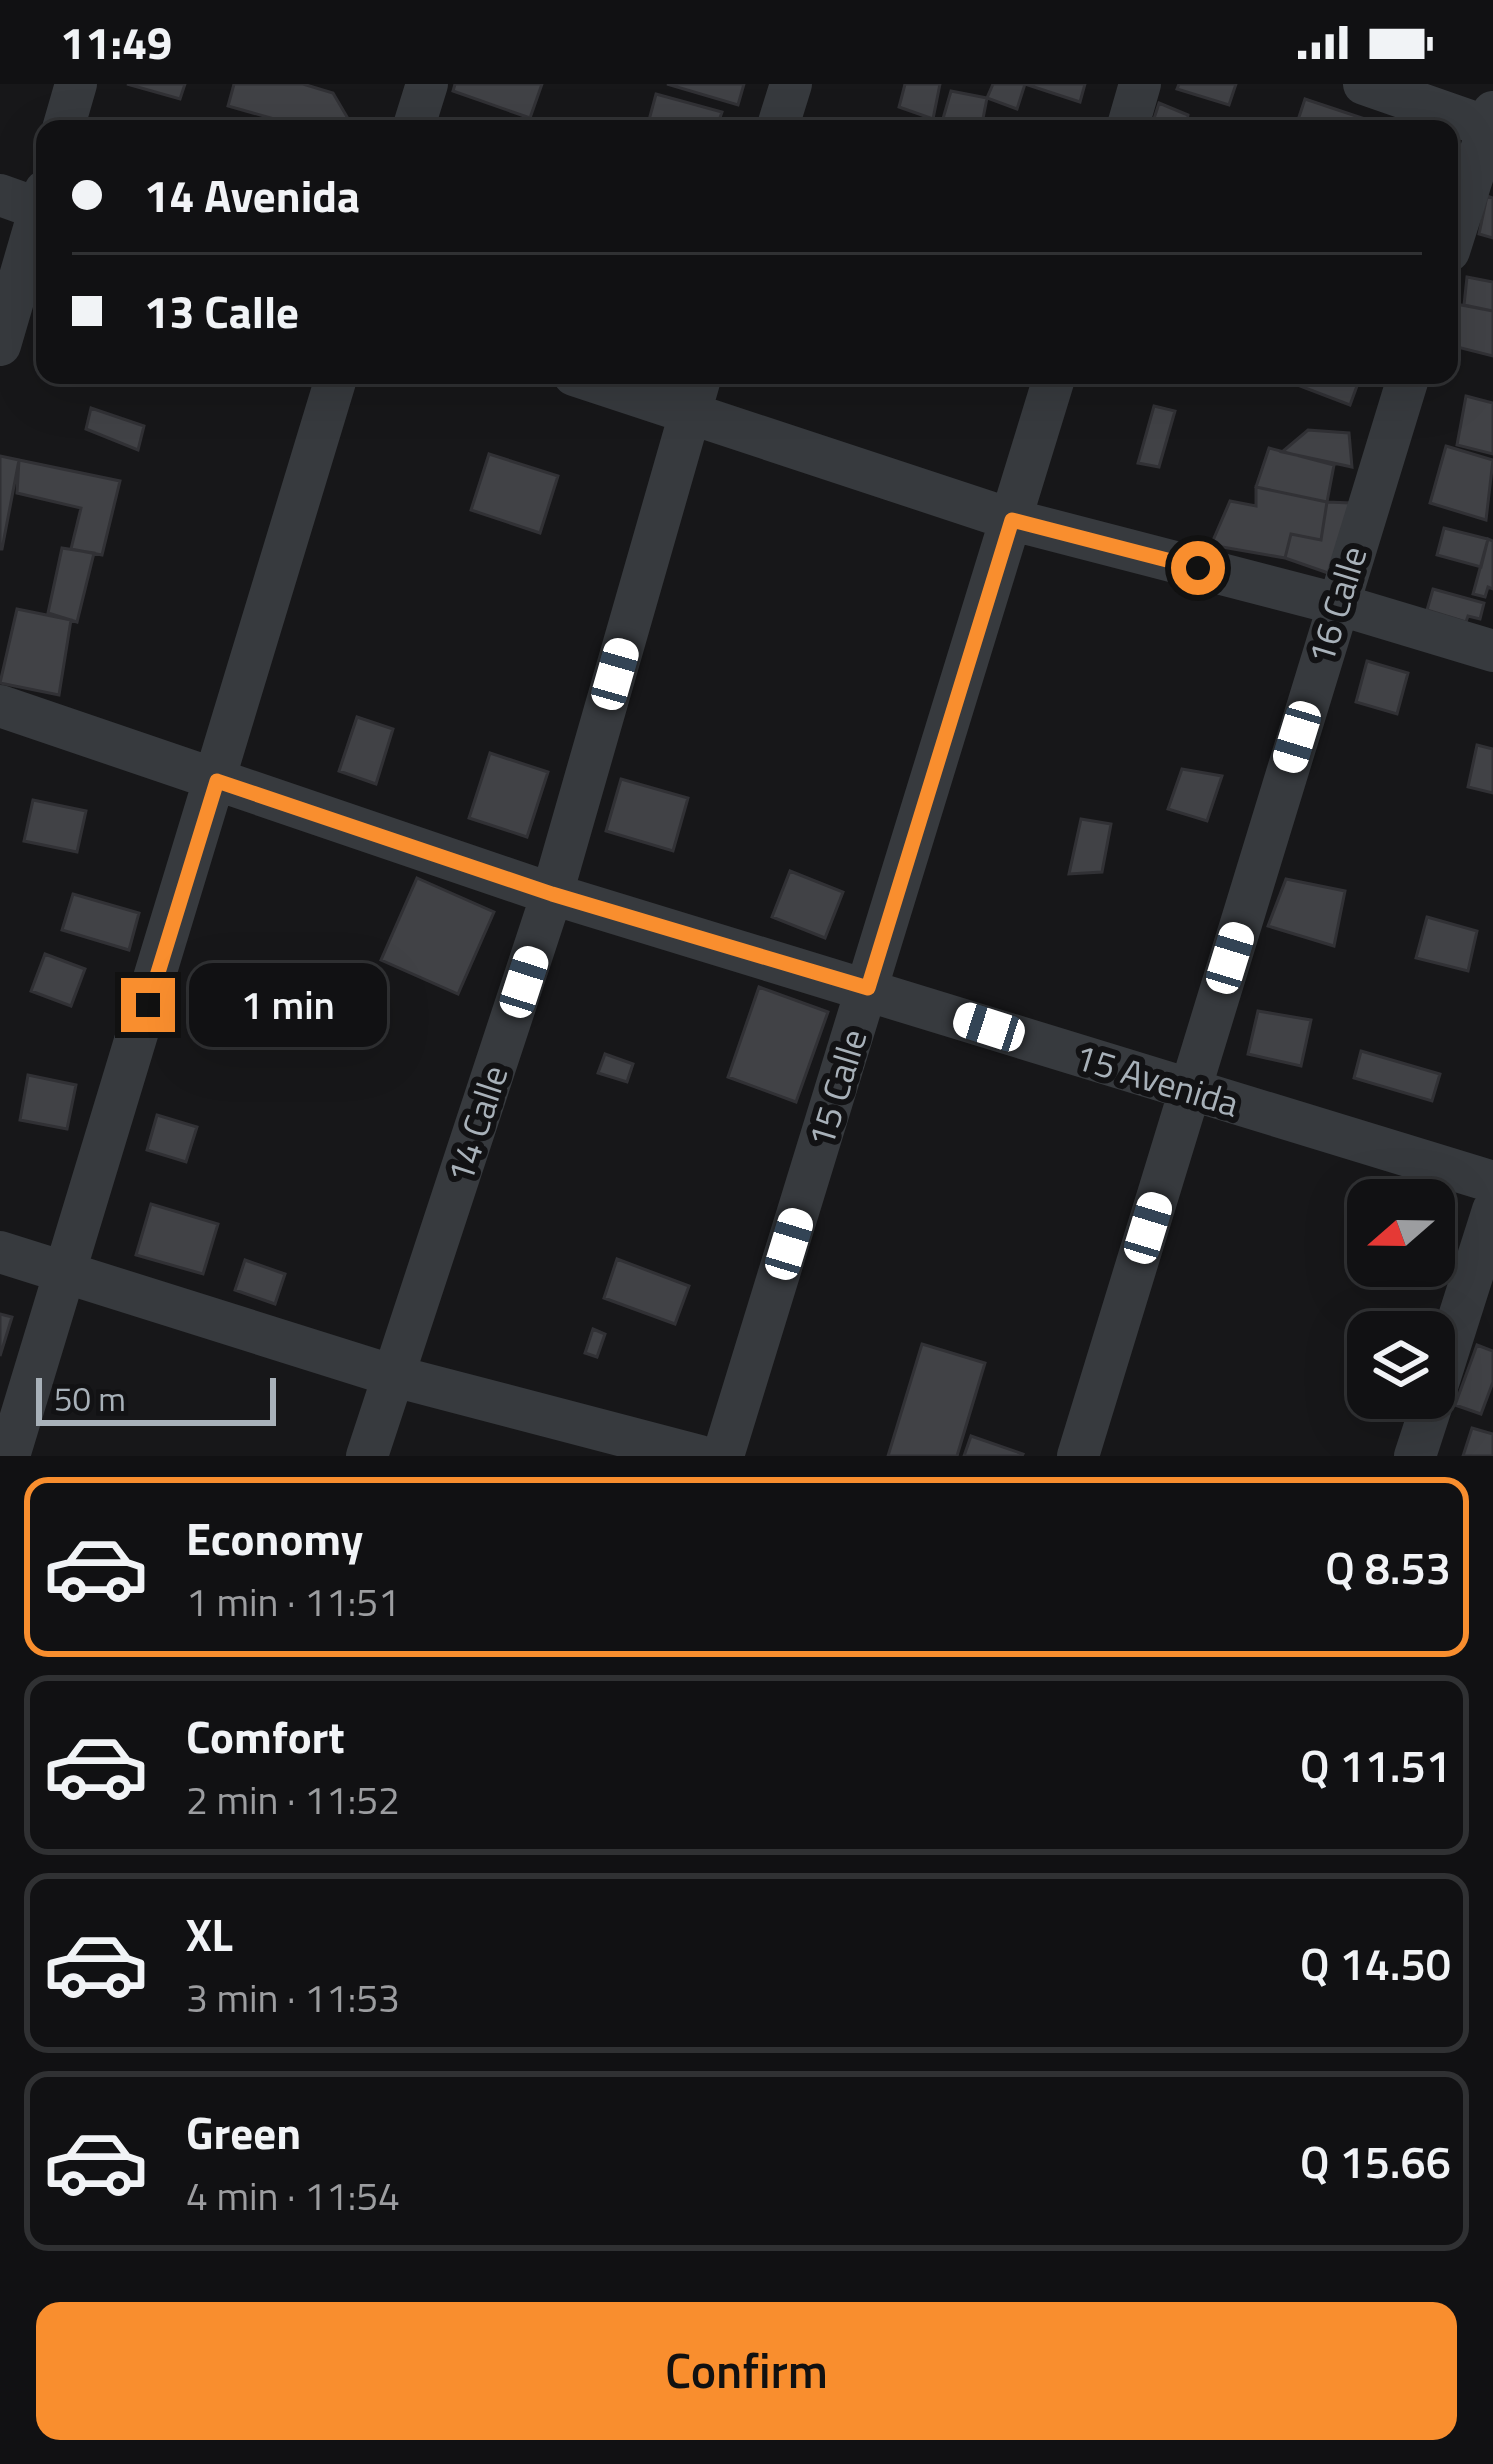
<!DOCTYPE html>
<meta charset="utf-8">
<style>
:root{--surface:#111113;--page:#1e1f21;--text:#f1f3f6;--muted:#9c9da0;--line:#303133;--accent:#f98e2e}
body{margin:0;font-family:"Titillium Web",sans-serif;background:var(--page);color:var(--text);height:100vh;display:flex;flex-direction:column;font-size:45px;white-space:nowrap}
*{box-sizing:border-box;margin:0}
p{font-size:39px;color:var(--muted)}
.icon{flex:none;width:66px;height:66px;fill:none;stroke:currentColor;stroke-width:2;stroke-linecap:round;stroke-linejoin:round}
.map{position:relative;height:1372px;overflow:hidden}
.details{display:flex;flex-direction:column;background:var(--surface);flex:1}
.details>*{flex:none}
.banner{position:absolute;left:36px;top:36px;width:1422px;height:264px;border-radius:24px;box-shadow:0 12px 48px #0002,0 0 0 3px var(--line);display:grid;align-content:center;height:264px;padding:0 36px;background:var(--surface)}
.needle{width:78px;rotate:250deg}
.fabs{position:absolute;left:1347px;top:1095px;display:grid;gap:24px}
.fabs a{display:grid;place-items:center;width:108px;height:108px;border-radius:24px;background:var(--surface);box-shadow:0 12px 48px #0002,0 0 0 3px var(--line);font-size:60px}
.scale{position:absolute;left:36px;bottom:30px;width:240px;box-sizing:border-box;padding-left:12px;border:6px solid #a8b1b9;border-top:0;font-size:33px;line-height:42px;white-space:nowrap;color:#a8b1b9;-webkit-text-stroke:9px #121214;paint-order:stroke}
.end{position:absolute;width:54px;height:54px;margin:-27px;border:15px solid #f98e2e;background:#111;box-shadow:0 0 0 6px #111}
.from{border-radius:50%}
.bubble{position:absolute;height:84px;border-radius:24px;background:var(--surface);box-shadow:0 12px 48px #0002,0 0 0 3px var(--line);font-size:39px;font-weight:600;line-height:84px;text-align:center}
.car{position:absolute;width:36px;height:72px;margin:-36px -18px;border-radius:15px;box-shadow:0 0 9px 3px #0007;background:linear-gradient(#fff 24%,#345 0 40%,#fff 0 76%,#345 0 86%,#fff 0)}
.banner b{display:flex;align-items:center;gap:42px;height:114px;font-size:45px}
.banner b+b{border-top:3px solid var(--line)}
.banner i{width:30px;height:30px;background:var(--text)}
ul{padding:21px 0 0;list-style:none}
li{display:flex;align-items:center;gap:36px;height:180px;margin:0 24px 18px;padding:0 12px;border:6px solid var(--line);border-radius:24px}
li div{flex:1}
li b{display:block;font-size:45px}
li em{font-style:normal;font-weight:600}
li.selected{border-color:var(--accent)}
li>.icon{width:108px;height:108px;stroke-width:1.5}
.button{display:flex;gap:24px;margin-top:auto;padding:24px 36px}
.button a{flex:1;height:138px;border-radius:24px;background:var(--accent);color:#111;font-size:48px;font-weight:600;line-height:138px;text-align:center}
.status{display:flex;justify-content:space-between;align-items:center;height:84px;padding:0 60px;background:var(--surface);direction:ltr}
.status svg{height:33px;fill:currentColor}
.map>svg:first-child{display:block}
.building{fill:#414246;stroke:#313135;stroke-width:3}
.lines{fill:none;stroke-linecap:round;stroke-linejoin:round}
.minor{stroke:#373a3e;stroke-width:42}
.route{stroke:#f98e2e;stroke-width:15}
.labels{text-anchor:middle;stroke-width:12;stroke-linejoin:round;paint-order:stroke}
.street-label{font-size:36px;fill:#a8b1b9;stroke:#121214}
</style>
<div class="status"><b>11:49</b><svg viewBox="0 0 49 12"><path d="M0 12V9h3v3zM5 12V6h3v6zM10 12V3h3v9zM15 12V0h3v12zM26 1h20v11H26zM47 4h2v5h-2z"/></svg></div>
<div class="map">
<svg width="1493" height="1372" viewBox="0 0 1493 1372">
<rect width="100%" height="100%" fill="#171719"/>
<path class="building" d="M127,0H185L180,15Z
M234,0H303L333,9L353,43L310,45L228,22Z
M455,0H542L530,34L453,7Z
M667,0H744L738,21Z
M905,0H940L933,35L899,23Z
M993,0H1025L1017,25L987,14Z
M1025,0H1085L1080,18Z
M1179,0H1236L1229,21L1177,5Z
M951,7L987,14L981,45H940Z
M656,10L722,28L716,45H682L649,36Z
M1305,15L1374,38L1372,45H1295Z
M1159,19L1188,31L1185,45L1151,44Z
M1487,112L1493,114V154L1479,150Z
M45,164V224L32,220Z
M1467,193L1493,198V227L1464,221Z
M1456,220L1493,227V272L1449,261Z
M166,291H200L197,301Z
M1286,291H1361L1350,321L1284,296Z
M1466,312L1493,319V370L1457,361Z
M1154,322L1175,327L1159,383L1138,379Z
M91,324L144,342L138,366L86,345Z
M1308,346L1349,349L1352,383L1282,368Z
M1446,362L1493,376L1486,436L1430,419Z
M1269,364L1334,381L1327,418L1256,403Z
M489,370L558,392L540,449L471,426Z
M0,372L19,376L2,465H0Z
M19,376L120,397L102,471L71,465L81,424L17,409Z
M1256,403L1327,418L1321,456L1291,450L1285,474L1211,461L1230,417L1256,422Z
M1327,418L1351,419L1331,490L1285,474L1291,450L1321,456Z
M1444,444L1488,455L1481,483L1437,471Z
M1488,455L1493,457V505L1488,503L1485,513L1473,510Z
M62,464L94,469L77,538L48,529Z
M1433,505L1484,519L1480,535L1468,532L1466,538L1427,526Z
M17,525L71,536L59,611L0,599Z
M1367,577L1408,589L1397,630L1356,618Z
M357,633L393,645L376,700L339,687Z
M1477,661L1493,665V709L1468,703Z
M490,669L548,688L527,753L469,734Z
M1182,685L1222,692L1207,737L1168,725Z
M621,695L688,714L673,767L606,747Z
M33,716L86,727L77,768L24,757Z
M1081,735L1111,740L1102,788L1069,790Z
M790,787L843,808L825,854L772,833Z
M417,794L494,828L458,910L381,876Z
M1286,795L1345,807L1334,862L1268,842Z
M73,810L139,829L129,866L62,846Z
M1427,833L1477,847L1468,887L1416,874Z
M45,870L85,885L71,922L31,907Z
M759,903L828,928L796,1018L728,993Z
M1258,927L1311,936L1301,982L1248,970Z
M1361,967L1440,990L1432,1017L1354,994Z
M605,970L633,980L627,998L598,989Z
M28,991L76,1001L67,1045L20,1036Z
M157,1031L197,1043L186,1078L147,1066Z
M151,1120L218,1140L203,1190L136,1171Z
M617,1175L689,1202L675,1240L604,1214Z
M245,1176L285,1190L275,1220L235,1206Z
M0,1230L12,1233L0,1272Z
M593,1245L605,1250L597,1273L585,1269Z
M922,1260L985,1279L957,1372H888Z
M1477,1261L1493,1267V1298L1481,1330L1455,1321Z
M1472,1344L1493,1350V1372H1463Z
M971,1352L1023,1370L1022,1372H964Z"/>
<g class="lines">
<path class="minor" d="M1364,0L1493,45
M63,45L76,0
M413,45L427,0
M777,45L791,0
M1127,45L1140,0
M0,111L45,127
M1449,167L1493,28
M0,261L45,107
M574,291L1013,436L1337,520L1493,567
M0,622L552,810L1493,1098
M0,1168L394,1292L700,1372
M1434,1312L1493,1126
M9,1372L337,291
M367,1372L552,810L701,291
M723,1372L1055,291
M1078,1372L1409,291
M1415,1372L1434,1314"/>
</g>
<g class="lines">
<path class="route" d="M148,921L217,697L552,810L868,904L1012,436L1198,484"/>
</g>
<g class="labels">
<g class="street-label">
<text transform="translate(1337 521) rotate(-73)" y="13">16 Calle</text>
<text transform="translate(1157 996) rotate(17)" y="13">15 Avenida</text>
<text transform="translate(837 1004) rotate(-73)" y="13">15 Calle</text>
<text transform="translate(477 1040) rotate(-72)" y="13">14 Calle</text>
</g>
</g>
</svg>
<div class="fabs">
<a><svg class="needle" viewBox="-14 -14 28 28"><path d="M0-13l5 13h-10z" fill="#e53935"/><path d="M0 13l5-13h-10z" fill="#9c9da0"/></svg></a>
<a><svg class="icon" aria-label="layers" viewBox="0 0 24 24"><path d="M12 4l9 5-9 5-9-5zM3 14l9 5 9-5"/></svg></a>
</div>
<div class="scale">50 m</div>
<i class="end from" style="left:1198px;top:484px"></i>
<i class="end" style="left:148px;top:921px"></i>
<div class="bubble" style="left:189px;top:879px;width:198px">1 min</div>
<i class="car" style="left:615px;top:590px;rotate:16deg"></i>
<i class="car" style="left:1297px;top:653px;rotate:197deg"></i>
<i class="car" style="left:1230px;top:874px;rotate:17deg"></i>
<i class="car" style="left:524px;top:898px;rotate:18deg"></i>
<i class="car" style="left:989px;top:943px;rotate:288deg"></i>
<i class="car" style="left:1148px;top:1144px;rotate:17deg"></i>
<i class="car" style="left:789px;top:1160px;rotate:17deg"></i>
<div class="banner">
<b><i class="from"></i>14 Avenida</b>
<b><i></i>13 Calle</b>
</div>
</div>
<section class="details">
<ul>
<li class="selected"><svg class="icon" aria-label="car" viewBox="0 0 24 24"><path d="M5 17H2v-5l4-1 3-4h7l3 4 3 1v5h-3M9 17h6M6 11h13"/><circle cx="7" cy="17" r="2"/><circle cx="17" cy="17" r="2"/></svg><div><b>Economy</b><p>1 min · 11:51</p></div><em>Q 8.53</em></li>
<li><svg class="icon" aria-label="car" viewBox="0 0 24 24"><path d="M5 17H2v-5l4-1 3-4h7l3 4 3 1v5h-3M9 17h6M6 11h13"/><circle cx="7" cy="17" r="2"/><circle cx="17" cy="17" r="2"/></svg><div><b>Comfort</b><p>2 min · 11:52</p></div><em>Q 11.51</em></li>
<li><svg class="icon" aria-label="car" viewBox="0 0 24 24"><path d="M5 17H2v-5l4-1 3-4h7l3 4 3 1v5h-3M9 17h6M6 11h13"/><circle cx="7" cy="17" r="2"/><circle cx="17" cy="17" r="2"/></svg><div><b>XL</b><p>3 min · 11:53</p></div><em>Q 14.50</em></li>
<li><svg class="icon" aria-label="car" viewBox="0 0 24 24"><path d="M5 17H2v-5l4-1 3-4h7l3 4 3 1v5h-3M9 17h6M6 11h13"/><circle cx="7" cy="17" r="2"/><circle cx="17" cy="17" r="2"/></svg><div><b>Green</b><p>4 min · 11:54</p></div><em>Q 15.66</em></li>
</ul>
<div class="button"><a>Confirm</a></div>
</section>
